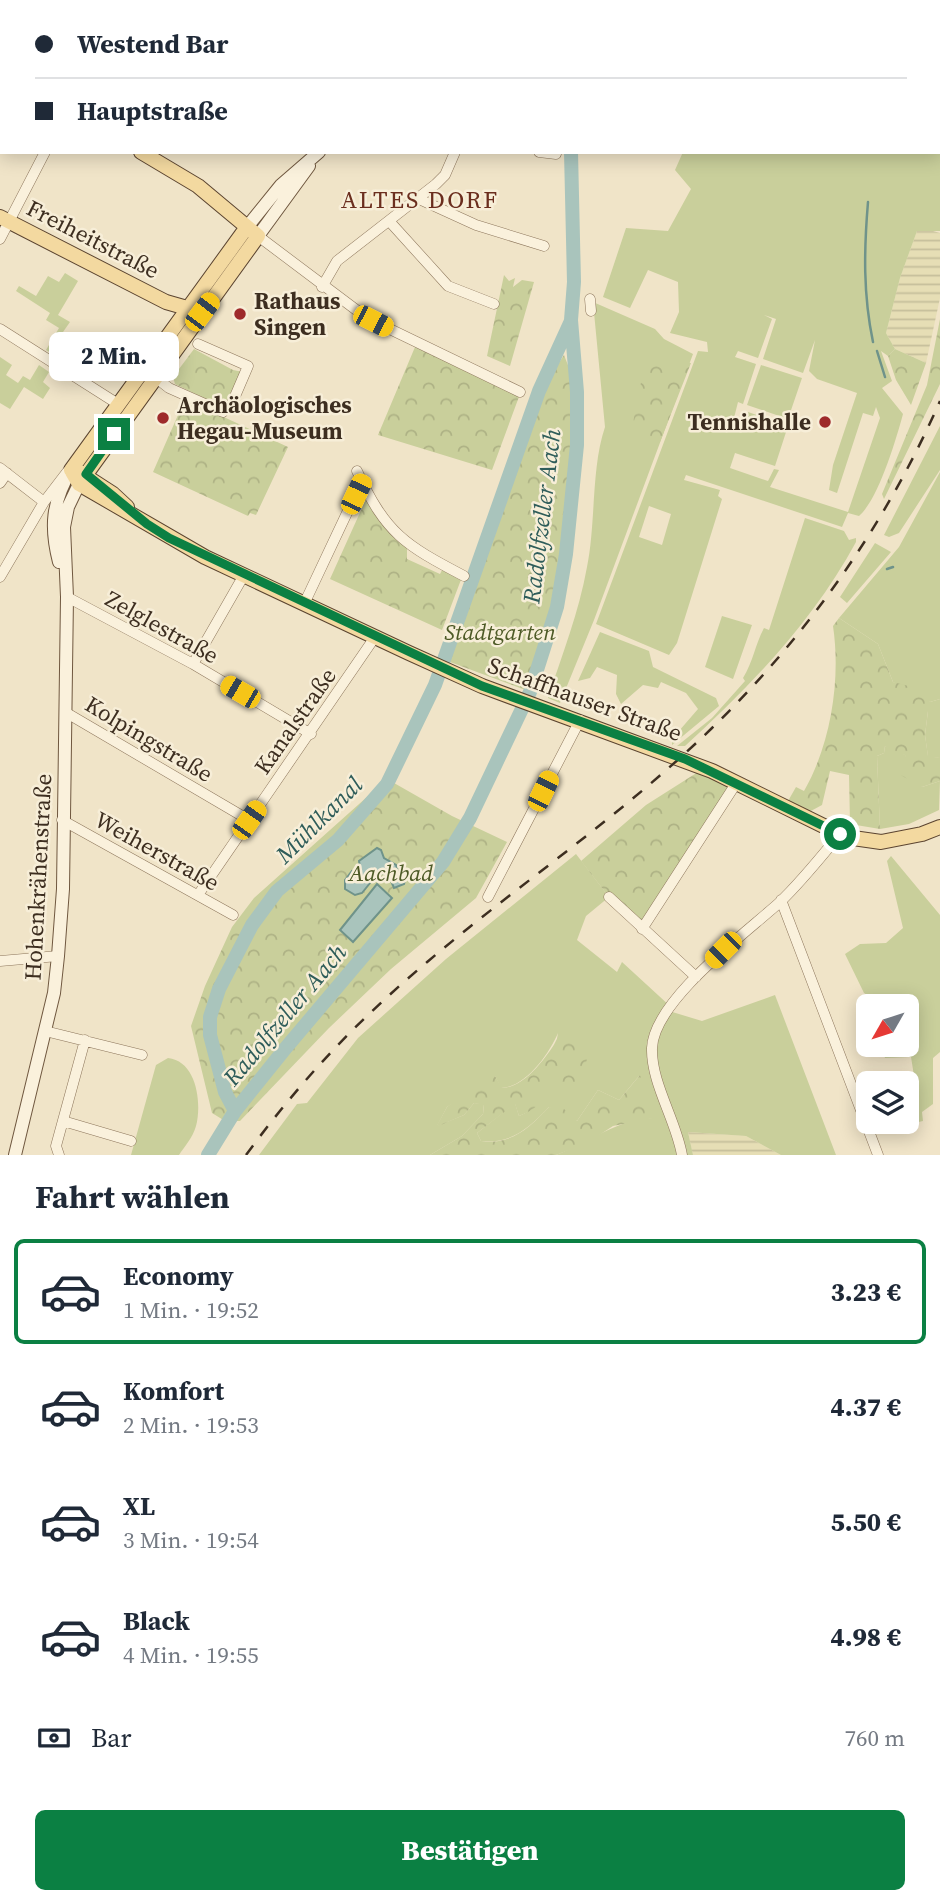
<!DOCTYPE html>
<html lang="de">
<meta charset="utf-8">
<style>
:root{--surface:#fff;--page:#f2f2f3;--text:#1f2937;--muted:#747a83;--line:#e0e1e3;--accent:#0b8043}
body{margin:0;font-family:"Source Serif 4",serif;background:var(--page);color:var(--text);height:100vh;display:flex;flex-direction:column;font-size:26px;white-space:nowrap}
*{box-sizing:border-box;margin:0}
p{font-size:23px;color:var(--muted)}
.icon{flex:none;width:38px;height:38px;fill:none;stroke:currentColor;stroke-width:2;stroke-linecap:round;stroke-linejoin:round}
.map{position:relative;height:1155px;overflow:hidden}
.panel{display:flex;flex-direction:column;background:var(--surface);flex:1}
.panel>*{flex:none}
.guide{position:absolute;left:0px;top:0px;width:942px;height:154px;box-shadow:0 4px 18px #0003;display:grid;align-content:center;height:154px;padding:0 35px;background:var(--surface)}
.needle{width:46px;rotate:231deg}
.fabs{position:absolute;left:856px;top:994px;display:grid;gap:14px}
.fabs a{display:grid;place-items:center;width:63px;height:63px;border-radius:10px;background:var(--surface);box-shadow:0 4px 18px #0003;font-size:35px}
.end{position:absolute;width:32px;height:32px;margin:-16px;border:9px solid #0b8043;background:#fff;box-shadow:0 0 0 4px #fff}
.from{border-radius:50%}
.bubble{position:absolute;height:49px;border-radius:10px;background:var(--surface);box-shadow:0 4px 18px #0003;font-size:23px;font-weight:800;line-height:49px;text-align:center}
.car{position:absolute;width:21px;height:42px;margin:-21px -10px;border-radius:9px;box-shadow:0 0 5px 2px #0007;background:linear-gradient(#f5c518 24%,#345 0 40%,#f5c518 0 76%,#345 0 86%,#f5c518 0)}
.guide b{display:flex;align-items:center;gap:24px;height:66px;font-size:26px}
.guide b+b{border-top:2px solid var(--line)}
.guide i{width:18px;height:18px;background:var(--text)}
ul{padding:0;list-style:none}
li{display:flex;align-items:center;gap:21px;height:105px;margin:0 14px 10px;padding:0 21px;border:4px solid transparent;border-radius:10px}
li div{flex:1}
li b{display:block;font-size:26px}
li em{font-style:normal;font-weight:800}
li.current{border-color:var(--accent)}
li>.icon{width:63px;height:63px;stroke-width:1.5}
h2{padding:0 35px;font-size:32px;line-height:84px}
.pay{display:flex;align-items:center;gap:18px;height:77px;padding:0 35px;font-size:26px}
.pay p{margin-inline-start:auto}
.primary-button{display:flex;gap:14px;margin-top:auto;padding:14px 35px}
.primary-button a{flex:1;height:80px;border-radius:10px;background:var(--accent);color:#fff;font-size:28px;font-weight:800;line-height:80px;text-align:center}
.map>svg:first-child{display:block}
.farmland{fill:url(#farmland-rules)}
.green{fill:#c9cf9b;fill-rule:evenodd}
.forest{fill:url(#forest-crowns)}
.water{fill:#a9c4bc;stroke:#6f938a;stroke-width:2}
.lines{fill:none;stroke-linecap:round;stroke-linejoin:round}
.stream{stroke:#6f938a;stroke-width:2.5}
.river{stroke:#a9c4bc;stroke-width:14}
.minor-casing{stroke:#8d765c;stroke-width:11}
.secondary-casing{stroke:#6f573f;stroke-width:14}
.primary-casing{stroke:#5b4430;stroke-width:16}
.minor{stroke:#faf1dc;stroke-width:10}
.secondary{stroke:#faf1dc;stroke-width:12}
.primary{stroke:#f3d9a0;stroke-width:14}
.rail{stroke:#3d2e20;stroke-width:2.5;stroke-dasharray:12 12;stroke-linecap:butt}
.route{stroke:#0b8043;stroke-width:9}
.poi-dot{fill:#9e2a2b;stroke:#f7eed8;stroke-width:2.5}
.labels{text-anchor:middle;stroke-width:5;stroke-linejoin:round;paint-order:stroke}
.street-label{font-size:23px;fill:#3d2e20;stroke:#f7eed8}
.poi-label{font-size:23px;font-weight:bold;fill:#3d2e20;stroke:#f7eed8;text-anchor:start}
.park-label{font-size:23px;font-style:italic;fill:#4d5a26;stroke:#f7eed8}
.neighbourhood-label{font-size:24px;letter-spacing:2px;fill:#6b2e1e;stroke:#f7eed8}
.water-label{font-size:24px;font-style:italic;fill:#2f5d5a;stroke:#f7eed8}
</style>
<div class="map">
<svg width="940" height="1155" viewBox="0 0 940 1155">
<defs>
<pattern id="farmland-rules" width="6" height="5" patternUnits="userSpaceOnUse" patternTransform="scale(1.75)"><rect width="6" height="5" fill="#e6deb5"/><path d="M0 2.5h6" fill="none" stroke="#c6bf9b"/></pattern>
<pattern id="forest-crowns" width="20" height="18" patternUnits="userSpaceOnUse" patternTransform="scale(1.75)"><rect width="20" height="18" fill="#c9cf9b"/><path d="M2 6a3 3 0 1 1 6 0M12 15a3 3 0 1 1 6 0" fill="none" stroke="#aeb285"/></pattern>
</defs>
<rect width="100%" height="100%" fill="#f0e4c8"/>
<path class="farmland" d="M926,229L940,233V298L926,363L895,349L886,333L900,278L917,231Z
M688,1132L746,1136L781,1155H693Z"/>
<path class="green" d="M940,120V231H917L900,278L886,333L895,349L888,356L881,351L892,381L882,388L903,414C896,440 878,500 859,516L848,513L842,527L686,475L684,480L720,490L718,496L722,499L677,643L669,655L596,624L698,351L708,352L707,342L670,333L679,312L678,282L648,270L630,308L603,297L626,228L668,231L691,189L675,170L683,152H940ZM764,315L776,319L763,359L803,373L815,340L809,371L817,379L857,393L833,465L829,490L837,493L863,413L873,416L876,407L880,418L848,512L770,487L779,470L774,469L768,481L730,468L735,453L775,466L788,426L748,412L745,422L734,418L738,402L743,404L756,364L735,357L738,351L758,358L772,319ZM649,506L671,514L662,545L639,537Z
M65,273L78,281L58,315L70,322L63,332L70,337L62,350L57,347L53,354L46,350L59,328L46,320L50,313L16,291L19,286L36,296L48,276L59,282Z
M593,302L655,329L664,339L693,354L594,620L560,703L548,698C562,655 579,612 587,567C596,523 591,468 605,427Z
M0,357L12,365L6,375L18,383L23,376L30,380L39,365L49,372L43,382L50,388L43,399L24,387L10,409L0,403Z
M761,365L802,378L788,419L747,405Z
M940,426V470L899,533L889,537L884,535Z
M940,472V699L930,702L893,682L878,644L839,618L899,547Z
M805,518L844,531L849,540L856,538V542C814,620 750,687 685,746H677L712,718L745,681L743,678C753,662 755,645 764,628L769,630Z
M875,543L891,552L847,603L840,597Z
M722,616L752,625L733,679L705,667Z
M600,632L649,651L653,667L716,698L719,706L672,745V739L698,709L686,693L661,682L658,688L643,685L621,704L616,694L617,675L597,667L590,678L578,681Z
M928,711H940V758L928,757L925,735Z
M885,746L905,755L922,787L940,781L939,810L909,824L880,829L877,756L884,753Z
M576,854L609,897L586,916L577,940L617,972L622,962L671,1007L669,1011L702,1021L775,995L836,1155H781L746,1136L688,1132L693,1155H556C589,1142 616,1120 652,1118L639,1076L619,1100L598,1090L577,1121L549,1107C529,1128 512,1144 481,1141L477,1133L515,1103L519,1116C553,1103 552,1064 558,1033C549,1054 526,1087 501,1088L495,1076L447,1107L437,1126L464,1115L474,1103L484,1104L483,1114L462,1136L430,1155H259L297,1104L307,1103L358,1038L446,959Z
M891,856L940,915V1052L933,1058V1104L922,1112L923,1121L914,1123L907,1087L915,1082L911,1057L885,1058L881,1045H906V1006H877L881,1004L864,993L845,954L860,944L886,943L903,928L887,861Z
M168,1058C197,1061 202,1104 196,1126C193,1137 185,1146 179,1155H131L156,1065Z"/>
<path class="forest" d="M504,275L509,281L515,278L513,287L522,280L534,282L510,366L487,356Z
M940,319V384L884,499L882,494L927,385Z
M415,347L520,394L492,470L378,435Z
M194,349L233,370L243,372L229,405L222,407L175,384L173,377Z
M895,349L926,363L911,405L896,380L888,356Z
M564,355L580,396L554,606L528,691L442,659L540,392Z
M646,357L691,363L660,442L632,428Z
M185,399L288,447L256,515L250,513L248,516L153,472Z
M367,497L407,547V559L440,574L443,568L462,577L442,630L330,579Z
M839,618L878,644L893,682L924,690L930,702L940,699V711H928L925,735L928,756L940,758V781L922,787L895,772L906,761L905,755L895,754L885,746L884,753L877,756L880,829L850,824L849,775L830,771L822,805L809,812L788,801L796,787L804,791C831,744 841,679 833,626Z
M698,772L733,789L642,929L609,897L581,861L646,805Z
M387,779L452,816L507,842L476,898L391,969L329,1028L240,1121H225L212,1113L191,1026L205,986L232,927L254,898Z
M570,1027L579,1038L591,1043L584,1071L572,1086L549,1084C544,1101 536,1110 519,1116L515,1104L477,1133L481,1141C512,1145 529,1128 549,1107L563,1108L577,1121L598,1090L619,1100L640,1075L653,1118L613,1126L587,1143L556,1155H430L462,1136L483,1114L484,1105L474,1103L464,1115L436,1127L447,1107L487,1074L495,1076L502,1088C522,1087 538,1067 549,1052C558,1041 556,1034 570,1027Z"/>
<path class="water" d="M377,848L381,850L384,858L396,865L398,872L405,880L404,884L394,888L388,874L368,872L363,878L370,883L362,893L355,895L345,889V880L352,871L361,874L359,861Z
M377,884L392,898L353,942L340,930Z"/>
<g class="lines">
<path class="stream" d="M687,0V2
M868,202C864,250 863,294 873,342
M877,351L885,377
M887,569L893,567"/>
<path class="river" d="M555,2L556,0
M628,2L629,0
M235,1111L225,1092L210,1035V1017L219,989L252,925L277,891L338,840L387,784L435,685L539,391L571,321
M208,1155L235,1111L284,1050L443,862L470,818L530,692L557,607L566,554L577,445V392L571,320L574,282L571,152"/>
<g class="minor-casing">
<path id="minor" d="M79,0L82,2
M846,0L847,2
M122,2L123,0
M659,2V0
M753,2V0
M539,152L556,154
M419,199L476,225L544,246
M390,222L448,286L494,304
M258,236L367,318L520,392
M0,239L45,152
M322,287L337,261L436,184L445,175L455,152
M590,299L591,311
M0,329L118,404
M198,344L248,366L230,408
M155,377L169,388L223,412
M0,468L44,502
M357,471C386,534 405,545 464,576
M0,483L7,473
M0,577L44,502L67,472
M67,597L193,664L311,734
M305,602L362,481
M193,664L244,575
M65,712L249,820
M62,820L233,915
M198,895L375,637
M488,897L580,720
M609,897L696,977
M781,900L878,1155
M642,929L737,782
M0,961L58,956
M45,1031L142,1055
M63,1121L131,1141
M59,1155L56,1146L85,1040
M682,1155C676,1120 651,1083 652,1048C654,1000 746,933 780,902C801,882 821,857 840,834"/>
</g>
<g class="secondary-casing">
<path id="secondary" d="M474,2L475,0
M247,227L281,185L319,152
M258,236L309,166
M59,562C50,527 52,502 71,470
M15,1155L54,993L58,956L63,889L67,597L64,527L68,507L79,484"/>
</g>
<g class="primary-casing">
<path id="primary" d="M0,74L2,75
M0,217L166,302L194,310
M71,470L79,484L205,557L409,653L482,686L712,771L846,837L881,842L922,834L940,827
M71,470L247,227
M79,472L113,494L127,507
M79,484L258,236L198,186L141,152"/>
</g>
<use href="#minor" class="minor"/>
<use href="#secondary" class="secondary"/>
<use href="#primary" class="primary"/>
<path class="rail" d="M918,0L919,2
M246,1155C282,1106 323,1058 367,1016C475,912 604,833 712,728C808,635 886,524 940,401"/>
</g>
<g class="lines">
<path class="route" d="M114,434L86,474L147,524L169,538L482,686L685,759L840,834"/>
</g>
<g class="poi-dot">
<circle cx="240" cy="314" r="7"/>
<circle cx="163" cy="418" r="7"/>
<circle cx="825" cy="422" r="7"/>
</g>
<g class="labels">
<g class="street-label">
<text transform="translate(93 239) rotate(27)" y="8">Freiheitstraße</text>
<text transform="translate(162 627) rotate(29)" y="8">Zelglestraße</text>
<text transform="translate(585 699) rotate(20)" y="8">Schaffhauser Straße</text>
<text transform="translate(295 721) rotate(-55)" y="8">Kanalstraße</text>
<text transform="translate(149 739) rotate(31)" y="8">Kolpingstraße</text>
<text transform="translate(157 851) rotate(29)" y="8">Weiherstraße</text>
<text transform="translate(38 877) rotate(-87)" y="8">Hohenkrähenstraße</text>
</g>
<g class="poi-label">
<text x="254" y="309">Rathaus<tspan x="254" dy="26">Singen</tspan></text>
<text x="177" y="413">Archäologisches<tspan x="177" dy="26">Hegau-Museum</tspan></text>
<text x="811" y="430" text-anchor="end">Tennishalle</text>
</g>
<g class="park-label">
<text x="500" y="640">Stadtgarten</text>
<text x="391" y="881">Aachbad</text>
</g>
<g class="neighbourhood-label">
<text x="420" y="208">ALTES DORF</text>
</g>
<g class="water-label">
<text transform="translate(542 516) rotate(-83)" y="8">Radolfzeller Aach</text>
<text transform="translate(319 820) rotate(-45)" y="8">Mühlkanal</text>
<text transform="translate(285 1015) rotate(-50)" y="8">Radolfzeller Aach</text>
</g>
</g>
</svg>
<div class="fabs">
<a><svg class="needle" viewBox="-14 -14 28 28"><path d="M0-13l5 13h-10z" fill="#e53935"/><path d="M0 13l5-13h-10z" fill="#747a83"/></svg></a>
<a><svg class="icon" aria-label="layers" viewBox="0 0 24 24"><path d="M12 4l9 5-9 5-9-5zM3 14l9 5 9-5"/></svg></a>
</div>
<i class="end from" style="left:840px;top:834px"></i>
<i class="end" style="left:114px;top:434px"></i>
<div class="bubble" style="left:49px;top:332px;width:130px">2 Min.</div>
<i class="car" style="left:202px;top:312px;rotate:37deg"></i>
<i class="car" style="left:373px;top:321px;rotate:117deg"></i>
<i class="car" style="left:356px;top:494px;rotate:25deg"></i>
<i class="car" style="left:240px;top:692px;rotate:300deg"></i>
<i class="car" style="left:543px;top:791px;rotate:26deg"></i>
<i class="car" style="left:249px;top:820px;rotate:35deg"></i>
<i class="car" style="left:723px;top:950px;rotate:225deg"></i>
<div class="guide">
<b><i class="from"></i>Westend Bar</b>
<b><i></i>Hauptstraße</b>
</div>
</div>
<section class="panel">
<h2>Fahrt wählen</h2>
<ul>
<li class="current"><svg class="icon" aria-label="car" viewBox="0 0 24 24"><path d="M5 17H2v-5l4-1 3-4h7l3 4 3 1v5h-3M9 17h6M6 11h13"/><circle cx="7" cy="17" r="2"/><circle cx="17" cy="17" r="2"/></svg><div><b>Economy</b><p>1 Min. · 19:52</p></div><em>3.23 €</em></li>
<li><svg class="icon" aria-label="car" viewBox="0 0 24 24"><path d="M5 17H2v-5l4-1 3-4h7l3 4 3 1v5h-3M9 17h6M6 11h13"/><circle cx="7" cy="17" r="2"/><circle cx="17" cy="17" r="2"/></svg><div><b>Komfort</b><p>2 Min. · 19:53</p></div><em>4.37 €</em></li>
<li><svg class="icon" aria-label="car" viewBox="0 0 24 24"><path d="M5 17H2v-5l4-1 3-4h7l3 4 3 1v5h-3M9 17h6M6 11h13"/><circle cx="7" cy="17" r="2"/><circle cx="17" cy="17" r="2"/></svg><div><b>XL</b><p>3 Min. · 19:54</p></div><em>5.50 €</em></li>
<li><svg class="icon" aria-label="car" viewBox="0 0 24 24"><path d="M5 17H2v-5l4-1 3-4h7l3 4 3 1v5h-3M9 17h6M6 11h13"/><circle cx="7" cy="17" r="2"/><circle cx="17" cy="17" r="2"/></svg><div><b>Black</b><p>4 Min. · 19:55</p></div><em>4.98 €</em></li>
</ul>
<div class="pay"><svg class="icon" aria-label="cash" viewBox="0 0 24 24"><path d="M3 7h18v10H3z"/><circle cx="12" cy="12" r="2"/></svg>Bar<p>760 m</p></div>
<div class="primary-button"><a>Bestätigen</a></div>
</section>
